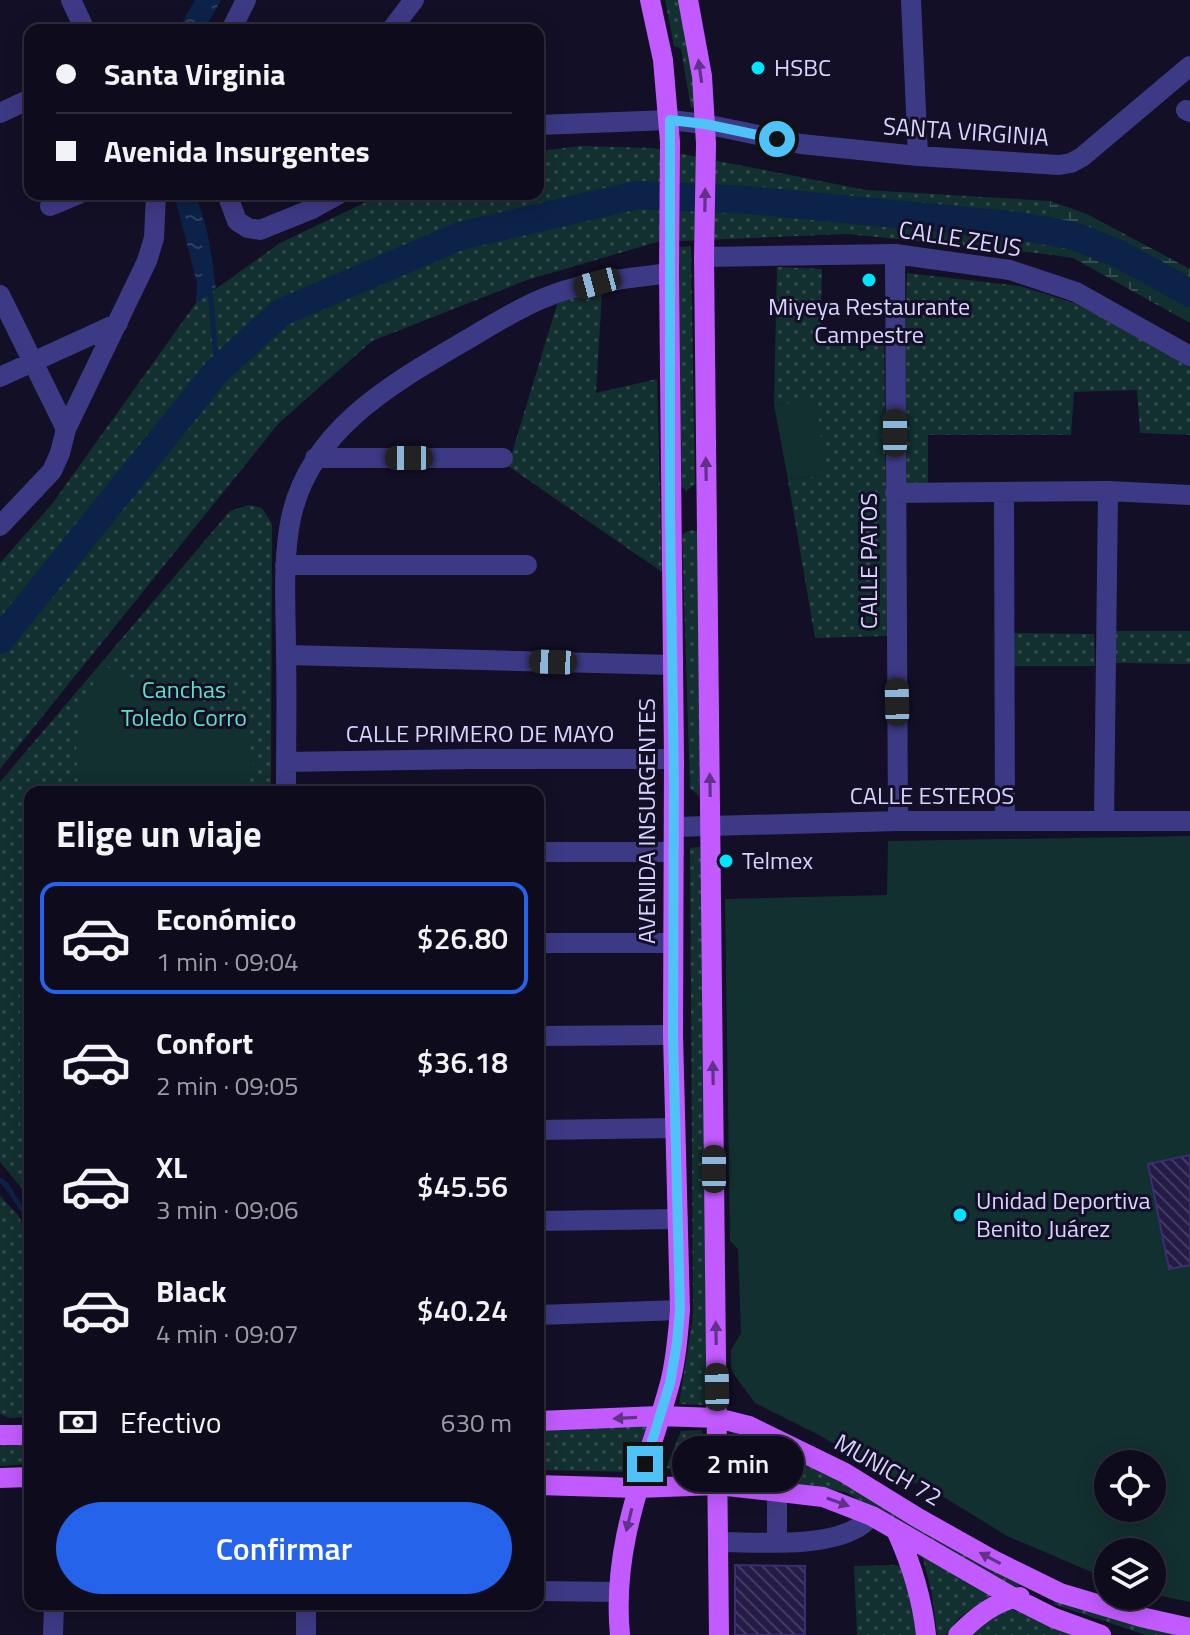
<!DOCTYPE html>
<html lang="es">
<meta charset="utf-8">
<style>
:root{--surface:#0e0b1c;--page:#171425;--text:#f1f3f6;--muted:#9b9ba3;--line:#2e2b3b;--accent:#2563eb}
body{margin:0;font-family:"Titillium Web",sans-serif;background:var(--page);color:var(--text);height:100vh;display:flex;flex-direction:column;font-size:30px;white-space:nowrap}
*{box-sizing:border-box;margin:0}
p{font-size:26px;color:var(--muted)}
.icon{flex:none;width:44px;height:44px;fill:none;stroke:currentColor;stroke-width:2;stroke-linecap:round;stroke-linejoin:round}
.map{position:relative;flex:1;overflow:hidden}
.details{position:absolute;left:24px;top:786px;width:520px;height:824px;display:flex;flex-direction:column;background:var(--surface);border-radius:16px;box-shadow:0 4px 20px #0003,0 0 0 2px var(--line)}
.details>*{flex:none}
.banner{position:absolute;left:24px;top:24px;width:520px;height:176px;border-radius:16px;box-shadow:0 4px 20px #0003,0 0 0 2px var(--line);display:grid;align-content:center;height:176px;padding:0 32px;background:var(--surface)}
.buttons{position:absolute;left:1094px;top:1450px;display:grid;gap:16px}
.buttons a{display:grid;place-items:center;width:72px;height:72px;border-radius:50%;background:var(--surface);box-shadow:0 4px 20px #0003,0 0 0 2px var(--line);font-size:40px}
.end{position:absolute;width:36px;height:36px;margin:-18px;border:10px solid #4fc3f7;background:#111;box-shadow:0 0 0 4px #111}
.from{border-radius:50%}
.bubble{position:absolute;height:56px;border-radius:28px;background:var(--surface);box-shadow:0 4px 20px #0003,0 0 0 2px var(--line);font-size:26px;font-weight:600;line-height:56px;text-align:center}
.car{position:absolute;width:24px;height:48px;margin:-24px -12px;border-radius:10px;box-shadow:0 0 6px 2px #0007;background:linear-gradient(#222 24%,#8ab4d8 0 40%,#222 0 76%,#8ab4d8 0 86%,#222 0)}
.banner b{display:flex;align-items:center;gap:28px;height:76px;font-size:30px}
.banner b+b{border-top:2px solid var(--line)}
.banner i{width:20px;height:20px;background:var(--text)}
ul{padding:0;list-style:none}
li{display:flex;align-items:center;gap:24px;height:112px;margin:0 16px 12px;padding:0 16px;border:4px solid transparent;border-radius:16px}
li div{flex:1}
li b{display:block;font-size:30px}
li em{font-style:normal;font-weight:600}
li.selected{border-color:var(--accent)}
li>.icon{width:72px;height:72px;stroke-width:1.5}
h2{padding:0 32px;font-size:36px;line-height:96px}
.pay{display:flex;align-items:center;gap:20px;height:88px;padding:0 32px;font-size:30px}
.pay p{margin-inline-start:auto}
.button{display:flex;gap:16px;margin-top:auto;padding:16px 32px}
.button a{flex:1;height:92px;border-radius:48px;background:var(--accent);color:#fff;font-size:32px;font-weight:600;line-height:92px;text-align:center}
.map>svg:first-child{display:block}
.grass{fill:url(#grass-dots)}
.wetland{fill:url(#wetland-marsh)}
.garden{fill:#12302f;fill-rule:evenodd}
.water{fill:url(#water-ripples)}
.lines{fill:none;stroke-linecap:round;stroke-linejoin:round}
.stream{stroke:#0c2248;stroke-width:5}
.river{stroke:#0c2248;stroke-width:28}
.building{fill:url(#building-back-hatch);stroke:#3b2d73;stroke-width:2}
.minor{stroke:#3d3a85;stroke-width:20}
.major{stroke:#c25bff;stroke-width:20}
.oneway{fill:#623188}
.route{stroke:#4fc3f7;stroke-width:10}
.poi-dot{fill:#00e5ff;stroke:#130f26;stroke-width:3}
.labels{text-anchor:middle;stroke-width:6;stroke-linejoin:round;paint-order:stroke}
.poi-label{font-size:24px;fill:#d9d4ff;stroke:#130f26;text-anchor:start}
.street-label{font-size:24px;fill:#d9d4ff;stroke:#130f26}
.park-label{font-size:24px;fill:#5fe0c0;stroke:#130f26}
</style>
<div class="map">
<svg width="1190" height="1635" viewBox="0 0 1190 1635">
<defs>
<pattern id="grass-dots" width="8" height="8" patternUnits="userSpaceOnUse" patternTransform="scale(2)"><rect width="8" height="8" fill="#12302f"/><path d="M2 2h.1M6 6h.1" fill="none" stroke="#344d4e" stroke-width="1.8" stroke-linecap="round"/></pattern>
<pattern id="wetland-marsh" width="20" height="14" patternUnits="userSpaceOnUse" patternTransform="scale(2)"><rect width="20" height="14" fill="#12302f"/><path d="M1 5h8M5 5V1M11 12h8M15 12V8" fill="none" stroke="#344d4e"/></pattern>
<pattern id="water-ripples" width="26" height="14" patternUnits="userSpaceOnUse" patternTransform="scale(2)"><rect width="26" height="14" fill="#0c2248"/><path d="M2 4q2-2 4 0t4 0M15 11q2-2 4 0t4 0" fill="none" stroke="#2f4163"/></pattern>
<pattern id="building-back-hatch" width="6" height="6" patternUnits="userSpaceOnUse" patternTransform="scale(2)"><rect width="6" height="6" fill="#241b47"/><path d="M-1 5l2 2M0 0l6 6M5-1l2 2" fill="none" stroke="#433b63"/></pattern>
</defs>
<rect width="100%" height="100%" fill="#130f26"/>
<path class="grass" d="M665,0H687L699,105L691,108L681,49L674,46Z
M582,146L652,148L866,190L1050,201L1045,254L847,234L657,242L527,280L372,341L279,423L0,769V563L52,504L196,303L280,243L383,194H538V151Z
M691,246L695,484L686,491L679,484L678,247Z
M777,267L822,269L820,346L884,345L888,636L815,638L788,480L825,475L816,401L774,405Z
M907,273L1020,286L1074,303L1158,346L1190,365V435L1140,433L1137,390L1074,392L1071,435H928V486L901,487Z
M602,293L596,393L657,379L662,572L508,466L559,298Z
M249,505L262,508L272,524L271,792H30V1198L0,1162V782L230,511Z
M691,530L701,532L699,796L690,788L682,534Z
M1115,631H1190V664L1115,663Z
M1012,633L1094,634L1095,666H1013Z
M698,847L707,848L709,1405L679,1404L693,1316L690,848Z
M0,1196L19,1216L30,1246V1417L9,1418L0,1414Z
M651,1422L637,1472L538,1470V1427Z
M702,1430L703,1468L688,1470L666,1468L681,1431Z
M732,1430L821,1468L1022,1583L1017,1588L845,1492L731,1472Z
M0,1442L30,1444V1464L0,1466Z
M922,1555L994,1593L959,1618L946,1635H937L932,1594Z
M892,1565L904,1566L917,1635H857L854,1566Z
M1060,1597L1190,1635H1146L1053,1604Z
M1011,1609L1080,1635H970L988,1620Z"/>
<path class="wetland" d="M1050,201L1087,214L1190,269V323L1073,258L1045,254Z"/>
<path class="garden" d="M816,400L826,475L788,480L774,405Z
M105,666L243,725L255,761L240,792H81L78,778L76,742L84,698Z
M1190,836V1602L1152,1594V1552H1108V1579L1103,1577L1007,1536L921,1483L901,1484L821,1436L755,1403L735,1376L731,1368V1350L741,1333L738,1249L730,1241L725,899L887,895L888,841ZM1108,1464H1152V1508H1108Z
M20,985H30V1125H20Z"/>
<path class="water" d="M195,0H221L204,30H178Z
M174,194H195C209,228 211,253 216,289L196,303L197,283Z"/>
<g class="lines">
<path class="stream" d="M210,289L217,371
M0,1180L6,1185L30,1221"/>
<path class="river" d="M0,640L217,371L280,313L460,236L637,195L749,200L1020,226L1074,236L1119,254L1190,293"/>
</g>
<path class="building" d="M1190,1155V1265L1169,1269L1148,1164Z
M735,1565L805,1566V1635H735Z"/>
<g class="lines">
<path class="minor" d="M71,0L85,30
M911,0L918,156
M231,30L246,0
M391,30L414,0
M1186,110L1190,112
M0,113L30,99
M538,125L670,120L705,124L801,144L918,156L1059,165L1071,163L1082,157L1190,66
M227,194L237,221L248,228L260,230L312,209L339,194
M50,206L79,194
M895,254L898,821
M704,257L895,254L1010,270L1076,292L1190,356
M0,295L66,429
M0,377L118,323
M315,458H503
M895,493L1108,491L1190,495
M1004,493L1005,821
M0,526L52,471L60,453L66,429L147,261L154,238L156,194
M285,565H527
M287,655L672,665
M286,762L473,759H674
M286,792C286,745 287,699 286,652C286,608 282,562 291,518C309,432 388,386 458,345C486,329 514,310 544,298C583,281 627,279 669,273
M1104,821L1108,491
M674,827L898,821H1190
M538,852H674
M538,943H673
M538,1036L673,1035
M538,1130L675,1128
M538,1221L678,1219
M538,1315L680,1310
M777,1490V1542
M718,1542C758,1542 823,1548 857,1528C863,1525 867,1520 872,1516
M538,1591L619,1592
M306,1604V1635
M53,1635L54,1604"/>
<path class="major" d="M688,0L702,76L706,144L704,257L719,1635
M538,1421L659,1416L717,1418L749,1426L845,1473L918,1518L991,1559L1060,1593L1141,1617L1190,1628
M0,1435H30
M0,1478L30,1477
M538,1485L637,1488L718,1485L823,1497L872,1516L1014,1598L1054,1618L1101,1635
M896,1530C912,1565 922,1597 926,1635
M620,1635C611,1544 647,1468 670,1383C676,1360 678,1335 680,1310L673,1035L674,759L669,273L670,142L663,60L650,0
M958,1635C976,1617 995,1601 1020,1597"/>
</g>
<defs><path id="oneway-solid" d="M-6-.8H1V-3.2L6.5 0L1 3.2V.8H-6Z" transform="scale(2)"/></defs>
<g class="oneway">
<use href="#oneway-solid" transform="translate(700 71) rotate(-98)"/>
<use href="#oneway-solid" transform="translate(705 200) rotate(-89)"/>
<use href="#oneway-solid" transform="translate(706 469) rotate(-91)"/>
<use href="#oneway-solid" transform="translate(710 785) rotate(-91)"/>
<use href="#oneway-solid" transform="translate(713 1073) rotate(-91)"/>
<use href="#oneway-solid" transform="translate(716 1333) rotate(-91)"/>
<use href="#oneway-solid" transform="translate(625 1418) rotate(177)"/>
<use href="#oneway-solid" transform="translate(838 1502) rotate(20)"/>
<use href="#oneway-solid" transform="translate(629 1520) rotate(104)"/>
<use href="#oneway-solid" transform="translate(990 1558) rotate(-152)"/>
</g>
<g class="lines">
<path class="route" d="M645,1464L670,1383L677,1342L680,1310L673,1035L674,782L670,518V120L705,124L777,139"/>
</g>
<g class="poi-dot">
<circle cx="758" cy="68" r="8"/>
<circle cx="869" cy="280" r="8"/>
<circle cx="726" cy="861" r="8"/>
<circle cx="960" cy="1215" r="8"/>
</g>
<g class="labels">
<g class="poi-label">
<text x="774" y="76">HSBC</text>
<text x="869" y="315" text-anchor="middle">Miyeya Restaurante<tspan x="869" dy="28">Campestre</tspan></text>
<text x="742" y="869">Telmex</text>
<text x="976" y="1209">Unidad Deportiva<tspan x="976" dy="28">Benito Juárez</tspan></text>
</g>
<g class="street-label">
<text transform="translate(966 132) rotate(4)" y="8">SANTA VIRGINIA</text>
<text transform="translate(960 239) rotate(9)" y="8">CALLE ZEUS</text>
<text transform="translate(869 561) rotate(-90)" y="8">CALLE PATOS</text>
<text x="480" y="742">CALLE PRIMERO DE MAYO</text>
<text x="932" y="804">CALLE ESTEROS</text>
<text transform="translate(647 821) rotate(-90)" y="8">AVENIDA INSURGENTES</text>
<text transform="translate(888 1470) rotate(30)" y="8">MUNICH 72</text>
</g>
<g class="park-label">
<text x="184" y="698">Canchas<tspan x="184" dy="28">Toledo Corro</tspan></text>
</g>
</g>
</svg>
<div class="buttons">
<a><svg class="icon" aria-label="locate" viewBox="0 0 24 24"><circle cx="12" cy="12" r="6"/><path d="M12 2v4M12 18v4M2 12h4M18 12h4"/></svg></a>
<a><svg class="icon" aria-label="layers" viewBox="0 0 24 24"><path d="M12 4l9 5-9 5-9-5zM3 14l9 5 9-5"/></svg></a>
</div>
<i class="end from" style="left:777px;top:139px"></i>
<i class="end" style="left:645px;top:1464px"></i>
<div class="bubble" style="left:672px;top:1436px;width:132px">2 min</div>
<i class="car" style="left:597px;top:283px;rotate:255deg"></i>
<i class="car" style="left:895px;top:433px;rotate:0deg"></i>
<i class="car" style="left:409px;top:458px;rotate:270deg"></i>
<i class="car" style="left:553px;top:662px;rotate:272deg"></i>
<i class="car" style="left:897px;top:702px;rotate:359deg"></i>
<i class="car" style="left:714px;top:1169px;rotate:0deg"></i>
<i class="car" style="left:717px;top:1387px;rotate:359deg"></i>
<div class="banner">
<b><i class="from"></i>Santa Virginia</b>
<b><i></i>Avenida Insurgentes</b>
</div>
<section class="details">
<h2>Elige un viaje</h2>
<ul>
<li class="selected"><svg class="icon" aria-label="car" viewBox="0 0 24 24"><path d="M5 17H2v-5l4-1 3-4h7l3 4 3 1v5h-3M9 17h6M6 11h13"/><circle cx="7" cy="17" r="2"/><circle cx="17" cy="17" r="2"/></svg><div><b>Económico</b><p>1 min · 09:04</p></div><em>$26.80</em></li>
<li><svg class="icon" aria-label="car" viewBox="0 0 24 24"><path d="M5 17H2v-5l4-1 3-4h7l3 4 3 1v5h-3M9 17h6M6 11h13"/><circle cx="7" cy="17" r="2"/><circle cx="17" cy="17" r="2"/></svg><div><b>Confort</b><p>2 min · 09:05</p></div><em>$36.18</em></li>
<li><svg class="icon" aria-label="car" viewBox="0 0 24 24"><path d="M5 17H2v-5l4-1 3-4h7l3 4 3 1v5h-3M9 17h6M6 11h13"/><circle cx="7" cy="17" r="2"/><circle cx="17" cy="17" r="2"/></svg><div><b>XL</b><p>3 min · 09:06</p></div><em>$45.56</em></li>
<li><svg class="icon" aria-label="car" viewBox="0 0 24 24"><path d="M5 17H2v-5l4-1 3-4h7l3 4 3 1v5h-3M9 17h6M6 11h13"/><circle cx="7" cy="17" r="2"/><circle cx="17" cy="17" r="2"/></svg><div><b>Black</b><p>4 min · 09:07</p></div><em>$40.24</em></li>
</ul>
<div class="pay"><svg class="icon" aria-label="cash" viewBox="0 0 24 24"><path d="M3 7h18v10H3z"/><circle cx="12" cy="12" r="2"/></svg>Efectivo<p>630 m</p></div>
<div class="button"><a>Confirmar</a></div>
</section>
</div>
